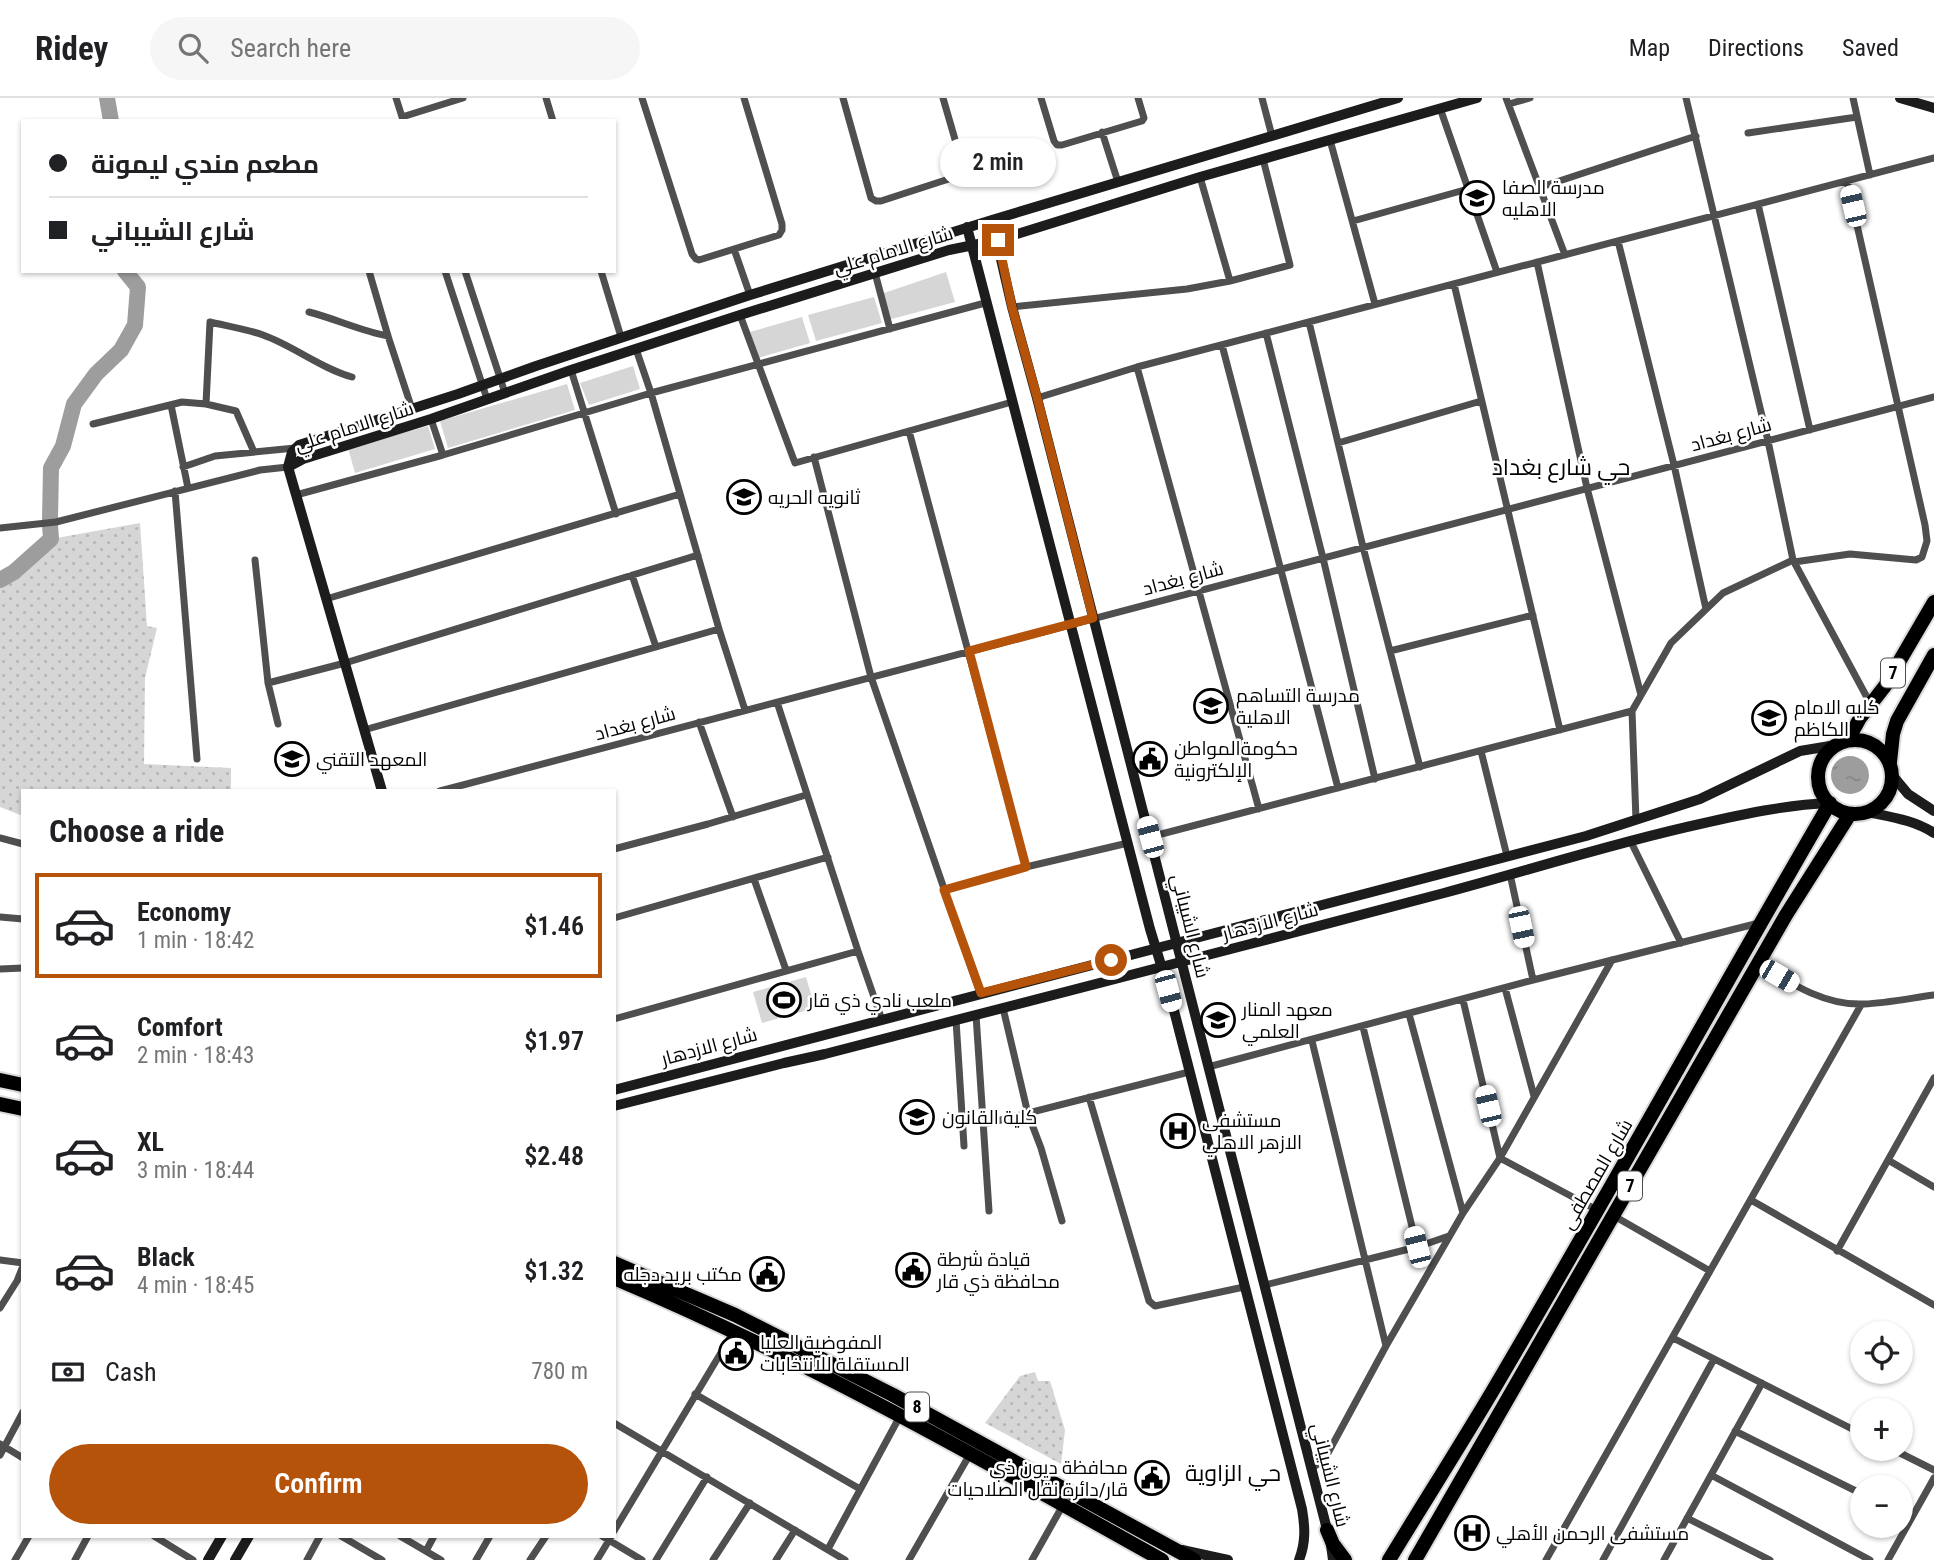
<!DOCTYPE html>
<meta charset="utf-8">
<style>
:root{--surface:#fff;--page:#f6f6f6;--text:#202124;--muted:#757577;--line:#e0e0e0;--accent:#b45309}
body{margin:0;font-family:"Roboto Condensed",Cairo,sans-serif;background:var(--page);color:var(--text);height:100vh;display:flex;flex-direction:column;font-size:26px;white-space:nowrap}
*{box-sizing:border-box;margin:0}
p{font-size:23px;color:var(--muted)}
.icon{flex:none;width:38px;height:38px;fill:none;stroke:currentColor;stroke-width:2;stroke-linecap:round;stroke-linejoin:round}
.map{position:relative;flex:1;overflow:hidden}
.details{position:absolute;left:21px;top:691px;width:595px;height:749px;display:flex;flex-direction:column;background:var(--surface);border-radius:0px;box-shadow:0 2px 5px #0004}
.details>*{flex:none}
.guide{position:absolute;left:21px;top:21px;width:595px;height:154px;border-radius:0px;box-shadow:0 2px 5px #0004;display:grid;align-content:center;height:154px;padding:0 28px;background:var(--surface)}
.fabs{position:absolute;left:1850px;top:1223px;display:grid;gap:14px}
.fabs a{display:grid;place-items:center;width:63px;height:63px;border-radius:50%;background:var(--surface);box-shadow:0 2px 5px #0004;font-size:35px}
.end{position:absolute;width:32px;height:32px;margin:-16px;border:9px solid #b45309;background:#fff;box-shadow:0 0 0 4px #fff}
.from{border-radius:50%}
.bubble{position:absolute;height:49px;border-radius:24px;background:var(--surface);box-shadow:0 2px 5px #0004;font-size:23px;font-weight:600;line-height:49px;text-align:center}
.car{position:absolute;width:21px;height:42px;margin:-21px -10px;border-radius:9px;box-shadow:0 0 5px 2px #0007;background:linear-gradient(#fff 24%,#345 0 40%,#fff 0 76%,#345 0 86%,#fff 0)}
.guide b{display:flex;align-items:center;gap:24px;height:66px;font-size:26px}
.guide b+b{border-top:2px solid var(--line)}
.guide i{width:18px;height:18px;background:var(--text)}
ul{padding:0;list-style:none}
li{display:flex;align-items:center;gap:21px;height:105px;margin:0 14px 10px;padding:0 14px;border:4px solid transparent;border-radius:0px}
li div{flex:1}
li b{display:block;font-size:26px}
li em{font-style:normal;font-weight:600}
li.selected{border-color:var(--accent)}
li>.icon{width:63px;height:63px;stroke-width:1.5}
h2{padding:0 28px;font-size:32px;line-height:84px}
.pay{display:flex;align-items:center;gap:18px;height:77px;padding:0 28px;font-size:26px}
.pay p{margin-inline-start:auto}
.primary-button{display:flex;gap:14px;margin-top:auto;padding:14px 28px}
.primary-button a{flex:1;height:80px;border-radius:42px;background:var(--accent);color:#fff;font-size:28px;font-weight:600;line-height:80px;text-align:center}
header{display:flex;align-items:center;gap:42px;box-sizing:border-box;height:98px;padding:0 35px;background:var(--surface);border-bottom:2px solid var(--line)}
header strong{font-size:33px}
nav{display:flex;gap:38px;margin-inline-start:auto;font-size:24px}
.search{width:490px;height:63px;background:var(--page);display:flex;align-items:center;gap:18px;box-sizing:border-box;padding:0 24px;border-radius:38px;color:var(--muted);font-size:26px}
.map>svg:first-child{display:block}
.green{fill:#d6d6d6}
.garden{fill:url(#garden-dots)}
.water{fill:url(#water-ripples)}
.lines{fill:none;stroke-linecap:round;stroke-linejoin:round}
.river{stroke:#9d9d9d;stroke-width:16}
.highway-casing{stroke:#dbdbdb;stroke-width:18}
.street{stroke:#4f4f4f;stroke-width:7}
.secondary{stroke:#1c1c1c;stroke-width:10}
.highway{stroke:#000;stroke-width:14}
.route{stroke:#b45309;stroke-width:9}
.labels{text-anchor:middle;stroke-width:5;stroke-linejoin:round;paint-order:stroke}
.shield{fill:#fff;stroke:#4c4c4c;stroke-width:2}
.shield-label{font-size:18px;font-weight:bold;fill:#000}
.poi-label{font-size:19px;fill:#000;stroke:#fff;text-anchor:start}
.street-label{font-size:19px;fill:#000;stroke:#fff}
.quarter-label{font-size:23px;fill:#000;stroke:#fff}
</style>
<header>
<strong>Ridey</strong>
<div class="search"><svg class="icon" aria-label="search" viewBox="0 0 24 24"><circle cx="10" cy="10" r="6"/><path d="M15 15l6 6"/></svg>Search here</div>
<nav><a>Map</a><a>Directions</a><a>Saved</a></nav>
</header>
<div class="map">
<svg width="1934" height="1462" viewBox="0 0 1934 1462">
<defs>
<pattern id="garden-dots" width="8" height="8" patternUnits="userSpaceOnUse" patternTransform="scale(1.75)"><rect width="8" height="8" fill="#d6d6d6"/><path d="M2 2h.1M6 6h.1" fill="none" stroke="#b6b6b6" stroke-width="1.8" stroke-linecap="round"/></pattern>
<pattern id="water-ripples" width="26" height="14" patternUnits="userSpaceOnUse" patternTransform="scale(1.75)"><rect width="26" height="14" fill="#9d9d9d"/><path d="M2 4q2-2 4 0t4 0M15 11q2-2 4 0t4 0" fill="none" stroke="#858585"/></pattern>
</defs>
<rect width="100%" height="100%" fill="#fff"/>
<path class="green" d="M946,174L955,204L888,222L881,196Z
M874,199L882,225L816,243L808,217Z
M802,219L810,245L758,260L750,234Z
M633,268L640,291L589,307L580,285Z
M567,286L575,312L448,350L440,323Z
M428,328L435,351L355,375L348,350Z
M806,879L815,910L762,925L753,894Z"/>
<path class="garden" d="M140,425L147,528L157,530L145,580L144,666L231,670V693H23V718L0,709V482L14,474L51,441Z
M1035,1274L1038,1283H1050L1065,1332L1061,1366L985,1325L1020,1278Z"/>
<path class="water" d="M1831 677a19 19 0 1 1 38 0a19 19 0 1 1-38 0Z"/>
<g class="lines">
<path class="river" d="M107,0L111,23
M50,421L51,370L63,348L74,306L96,276L121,252L135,227L138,189L125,173
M0,482L14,474L51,441L50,427"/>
<g class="highway-casing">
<path id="highway" d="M1818 679a37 37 0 1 1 74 0a37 37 0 1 1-74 0Z
M1848,642L1860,620L1885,588L1934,504
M1890,664L1893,636L1897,623L1934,557
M0,982L23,987
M0,1006L23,1011
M614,1165L735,1217L893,1297L1194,1462
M614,1180C804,1260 983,1362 1162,1462
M1327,1432L1333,1446L1345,1462
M1389,1462C1423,1406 1458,1351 1492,1294C1607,1099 1716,901 1830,705
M1415,1462L1786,817L1850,716"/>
</g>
<path class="street" d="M396,0L403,22
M546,0L553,23
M642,0L692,156L696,161L699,162L779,137L782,132V126L744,0
M843,0L871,100L876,103H881L958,78L962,75L963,69L943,0
M1041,0L1054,43L1057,47H1062L1142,23L1144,20L1138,0
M1262,0L1272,38
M1506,0L1565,157
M1686,0L1768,343L1793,462L1870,605
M1853,0L1870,77
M1509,6L1530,0
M1440,10L1497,174
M402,19L463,0
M1102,34L1118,84
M1748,35L1857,19
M1330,42L1375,206
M1200,79L1230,183
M1541,89L1696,38
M1758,106L1810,332
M1353,123L1468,91
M1618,143L1674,367L1706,511
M734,151L750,197
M1537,164L1587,390L1641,597
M369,173L388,238L412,311
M445,173L487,301
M465,173L505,295
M601,173L621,239
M875,175L890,231
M1454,186L1560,632
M1012,209L1187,191L1230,183L1290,167L1263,61
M309,214C336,221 361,233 388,238
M740,217L795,365L1012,304
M1309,224L1363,449L1420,669
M1266,235L1323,460L1375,681
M1222,247L1338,690
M636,251L651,295L719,531L745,612
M1137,269L1259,711
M571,272L616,416
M1037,300L1137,269L1934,60
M206,306L210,224C227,228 246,231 263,237C294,248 320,270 352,279
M171,307L188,390
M431,321L443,357
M93,326L182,304L206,306L236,313L254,354
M909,333L1026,769
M1338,345L1481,303
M814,359L871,579L980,895
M183,369L215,358L295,350
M175,393L197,661
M296,397L443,357L651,295L985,205
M0,430L56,424L260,372L288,369
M255,462L268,585L278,626
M1794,464L1850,456L1916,462L1922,459L1927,443L1925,427L1847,83
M632,477L656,549
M326,501L680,396
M1390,553L1533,517
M268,585L345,565L698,457
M777,604L858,853L882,922
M699,624L733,719
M364,632L719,531
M1481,653L1507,758
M440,693L1934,299
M1636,722L1632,613L1671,545L1723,495L1793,462
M1150,739L1632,613
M0,740L23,746
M1630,742L1681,845
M614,751L708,726L806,697
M1510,776L1533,882
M754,781L786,872
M944,792L1026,769L1128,745
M0,819L23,821
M614,820L828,759
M1759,866C1790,885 1825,908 1864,906C1887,905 1911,900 1934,897
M0,871L23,870
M1505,890L1534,998
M1463,902L1500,1060L1597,1112
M1003,910L1028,1016L1041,1050L1062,1123
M1409,916L1463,1115
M976,917L989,1113
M614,921L858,853
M956,922L964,1048
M1363,929L1417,1149
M1312,943L1386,1248
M1208,969L1533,882L1759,825
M1089,999L1149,1203L1155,1208L1244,1189
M985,1026L1189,974
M1888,1062L1934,1089
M1751,1102L1934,1207
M1614,1118L1710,1173
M1837,1153L1934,980
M0,1162L23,1165
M1265,1187L1417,1149L1449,1138
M0,1210L17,1183L23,1168
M1673,1240L1862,1336
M695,1296L860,1391
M614,1325L845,1462
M1735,1333L1862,1396
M0,1346L23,1360
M1892,1351L1934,1372
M0,1357L23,1314
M1311,1371L1322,1363L1328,1355L1386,1248L1463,1115L1500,1060L1612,862
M1711,1377L1870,1462
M1687,1420L1770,1462
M614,1433L734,1233
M154,1438L193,1462
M341,1438L382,1462
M400,1438L441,1462
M602,1438L642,1462
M828,1451L900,1318
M426,1453L434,1438
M15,1462L29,1438
M75,1462L88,1438
M307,1462L320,1438
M476,1462L490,1438
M530,1462L546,1438
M597,1462L611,1439
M656,1462L707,1379
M713,1462L750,1405
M776,1462L795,1432
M909,1462L970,1356
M1032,1462L1063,1407
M1546,1462L1861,907
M1603,1462L1714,1261
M1664,1462L1762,1285
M1888,1462L1934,1380"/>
<path class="secondary" d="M1900,0L1934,10
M992,122L1012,209L1037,300L1331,1447L1333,1462
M967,129L1150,831L1169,893L1302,1411C1305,1429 1306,1444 1299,1462
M288,369L303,361L431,321L571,272L740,217L949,152L998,142L1200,79L1477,0
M1893,678L1908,696L1934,713
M382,693L288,369L292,354L299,347L458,296L536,268L750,197L992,122L1398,0
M1868,714C1891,719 1914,722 1934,735
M614,992L1586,738L1700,701L1800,653L1836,647
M614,1008L784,965L825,956C1031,902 1238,850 1444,795C1530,772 1613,745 1700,726C1744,716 1784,707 1830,705
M1182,1452L1228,1462
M208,1462L222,1438
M235,1462L249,1438"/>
<use href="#highway" class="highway"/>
</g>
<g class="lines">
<path class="route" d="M998,142L1012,209L1037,299L1093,520L969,553L1026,769L944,792L981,895L1111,862"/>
</g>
<defs>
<g id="university-ring" transform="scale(1.75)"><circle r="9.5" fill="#fff" stroke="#000" stroke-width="1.5"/><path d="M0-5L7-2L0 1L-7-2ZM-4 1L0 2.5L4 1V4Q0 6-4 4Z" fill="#000"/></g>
<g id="school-ring" transform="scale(1.75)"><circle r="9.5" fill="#fff" stroke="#000" stroke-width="1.5"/><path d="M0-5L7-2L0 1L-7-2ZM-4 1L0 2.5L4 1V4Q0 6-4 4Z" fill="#000"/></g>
<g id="civic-ring" transform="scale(1.75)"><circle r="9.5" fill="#fff" stroke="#000" stroke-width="1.5"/><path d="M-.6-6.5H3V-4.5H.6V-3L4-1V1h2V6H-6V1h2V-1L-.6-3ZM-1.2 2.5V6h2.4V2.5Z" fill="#000"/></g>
<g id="stadium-ring" transform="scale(1.75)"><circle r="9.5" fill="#fff" stroke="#000" stroke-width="1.5"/><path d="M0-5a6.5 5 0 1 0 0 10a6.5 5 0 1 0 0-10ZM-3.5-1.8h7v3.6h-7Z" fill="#000"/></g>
<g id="hospital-ring" transform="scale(1.75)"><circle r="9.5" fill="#fff" stroke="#000" stroke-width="1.5"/><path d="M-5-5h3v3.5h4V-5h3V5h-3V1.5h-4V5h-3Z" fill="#000"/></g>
</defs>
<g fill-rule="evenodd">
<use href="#university-ring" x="1477" y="100"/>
<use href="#school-ring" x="744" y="399"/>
<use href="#school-ring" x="1211" y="608"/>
<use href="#university-ring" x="1769" y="620"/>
<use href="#university-ring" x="292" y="661"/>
<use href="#civic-ring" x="1150" y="661"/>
<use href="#stadium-ring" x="784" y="902"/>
<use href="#school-ring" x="1218" y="922"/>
<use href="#university-ring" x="917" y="1019"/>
<use href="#hospital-ring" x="1178" y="1033"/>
<use href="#civic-ring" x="913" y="1172"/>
<use href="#civic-ring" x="767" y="1176"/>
<use href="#civic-ring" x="736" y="1255"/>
<use href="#civic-ring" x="1152" y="1380"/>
<use href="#hospital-ring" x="1472" y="1435"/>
</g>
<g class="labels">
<g class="shield">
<rect x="1881" y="560.5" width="24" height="29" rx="5"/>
<rect x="1618" y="1073.5" width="24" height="29" rx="5"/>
<rect x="905" y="1294.5" width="24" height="29" rx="5"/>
</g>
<g class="shield-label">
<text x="1893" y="581">7</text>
<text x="1630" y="1094">7</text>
<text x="917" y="1315">8</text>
</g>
<g class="poi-label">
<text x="1502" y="96">مدرسة الصفا<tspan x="1502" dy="22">الاهليه</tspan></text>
<text x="768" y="406">ثانويه الحريه</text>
<text x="1236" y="604">مدرسة التساهم<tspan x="1236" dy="22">الاهلية</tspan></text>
<text x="1794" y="616">كليه الامام<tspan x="1794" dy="22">الكاظم</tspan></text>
<text x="1174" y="657">حكومةالمواطن<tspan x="1174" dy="22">الإلكترونية</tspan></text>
<text x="316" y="668">المعهد التقني</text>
<text x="808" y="909">ملعب نادي ذي قار</text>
<text x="1242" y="918">معهد المنار<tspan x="1242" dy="22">العلمي</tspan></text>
<text x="942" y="1026">كلية القانون</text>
<text x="1202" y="1029">مستشفى<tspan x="1202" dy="22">الازهر الاهلي</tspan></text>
<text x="937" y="1168">قيادة شرطة<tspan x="937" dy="22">محافظة ذي قار</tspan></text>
<text x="742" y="1183" text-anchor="end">مكتب بريد دجله</text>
<text x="760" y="1251">المفوضية العليا<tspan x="760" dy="22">المستقلة للانتخابات</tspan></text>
<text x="1128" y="1376" text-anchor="end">محافظة ديون ذي<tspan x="1128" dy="22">قار/دائرة نقل الصلاحيات</tspan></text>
<text x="1496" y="1442">مستشفى الرحمن الأهلي</text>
</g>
<g class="street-label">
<text transform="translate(893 152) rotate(-17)" y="7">شارع الامام علي</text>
<text transform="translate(354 328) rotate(-18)" y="7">شارع الامام علي</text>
<text transform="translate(1731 336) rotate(-15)" y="7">شارع بغداد</text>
<text transform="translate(1183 480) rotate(-15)" y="7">شارع بغداد</text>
<text transform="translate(635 625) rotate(-15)" y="7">شارع بغداد</text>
<text transform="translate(1270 823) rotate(-15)" y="7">شارع الازدهار</text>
<text transform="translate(1191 828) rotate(76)" y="7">شارع الشيباني</text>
<text transform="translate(709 948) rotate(-15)" y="7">شارع الازدهار</text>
<text transform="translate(1596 1076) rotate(-60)" y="7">شارع المصطفى</text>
<text transform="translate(1331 1377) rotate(76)" y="7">شارع الشيباني</text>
</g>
<g class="quarter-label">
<text x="1561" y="377">حي شارع بغداد</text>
<text x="1233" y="1383">حي الزاوية</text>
</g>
</g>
</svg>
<div class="fabs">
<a><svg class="icon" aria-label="locate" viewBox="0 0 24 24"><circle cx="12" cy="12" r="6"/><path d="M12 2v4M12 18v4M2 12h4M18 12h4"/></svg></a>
<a>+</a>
<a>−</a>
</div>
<i class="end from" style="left:1111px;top:862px"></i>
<i class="end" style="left:998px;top:142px"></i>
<div class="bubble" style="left:940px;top:40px;width:116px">2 min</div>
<i class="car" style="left:1853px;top:108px;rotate:347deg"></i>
<i class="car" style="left:1150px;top:739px;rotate:345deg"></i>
<i class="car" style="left:1521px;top:829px;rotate:168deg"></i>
<i class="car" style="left:1779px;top:878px;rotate:120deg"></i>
<i class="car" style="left:1168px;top:893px;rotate:165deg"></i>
<i class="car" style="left:1488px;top:1008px;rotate:347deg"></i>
<i class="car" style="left:1417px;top:1149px;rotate:346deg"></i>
<div class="guide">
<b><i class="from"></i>مطعم مندي ليمونة</b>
<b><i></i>شارع الشيباني</b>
</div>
<section class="details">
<h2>Choose a ride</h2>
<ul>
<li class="selected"><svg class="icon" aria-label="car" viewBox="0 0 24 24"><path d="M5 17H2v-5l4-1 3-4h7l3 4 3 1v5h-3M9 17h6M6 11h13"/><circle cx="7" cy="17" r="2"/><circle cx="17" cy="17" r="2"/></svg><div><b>Economy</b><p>1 min · 18:42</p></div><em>$1.46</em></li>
<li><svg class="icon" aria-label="car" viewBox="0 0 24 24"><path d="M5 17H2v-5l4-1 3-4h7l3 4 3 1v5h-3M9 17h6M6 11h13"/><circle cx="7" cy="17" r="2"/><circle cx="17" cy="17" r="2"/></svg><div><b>Comfort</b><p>2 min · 18:43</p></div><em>$1.97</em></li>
<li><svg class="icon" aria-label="car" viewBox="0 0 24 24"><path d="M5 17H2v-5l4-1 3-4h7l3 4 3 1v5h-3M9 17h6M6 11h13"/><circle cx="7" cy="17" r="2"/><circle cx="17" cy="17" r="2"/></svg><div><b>XL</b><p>3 min · 18:44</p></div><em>$2.48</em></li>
<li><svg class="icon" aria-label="car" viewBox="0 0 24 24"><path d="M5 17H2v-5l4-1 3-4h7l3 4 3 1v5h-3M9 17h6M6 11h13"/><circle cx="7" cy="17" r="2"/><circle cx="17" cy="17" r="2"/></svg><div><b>Black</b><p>4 min · 18:45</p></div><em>$1.32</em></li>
</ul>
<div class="pay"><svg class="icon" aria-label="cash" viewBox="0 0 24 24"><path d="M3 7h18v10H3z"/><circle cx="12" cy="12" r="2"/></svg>Cash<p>780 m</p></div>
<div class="primary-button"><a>Confirm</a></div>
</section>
</div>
